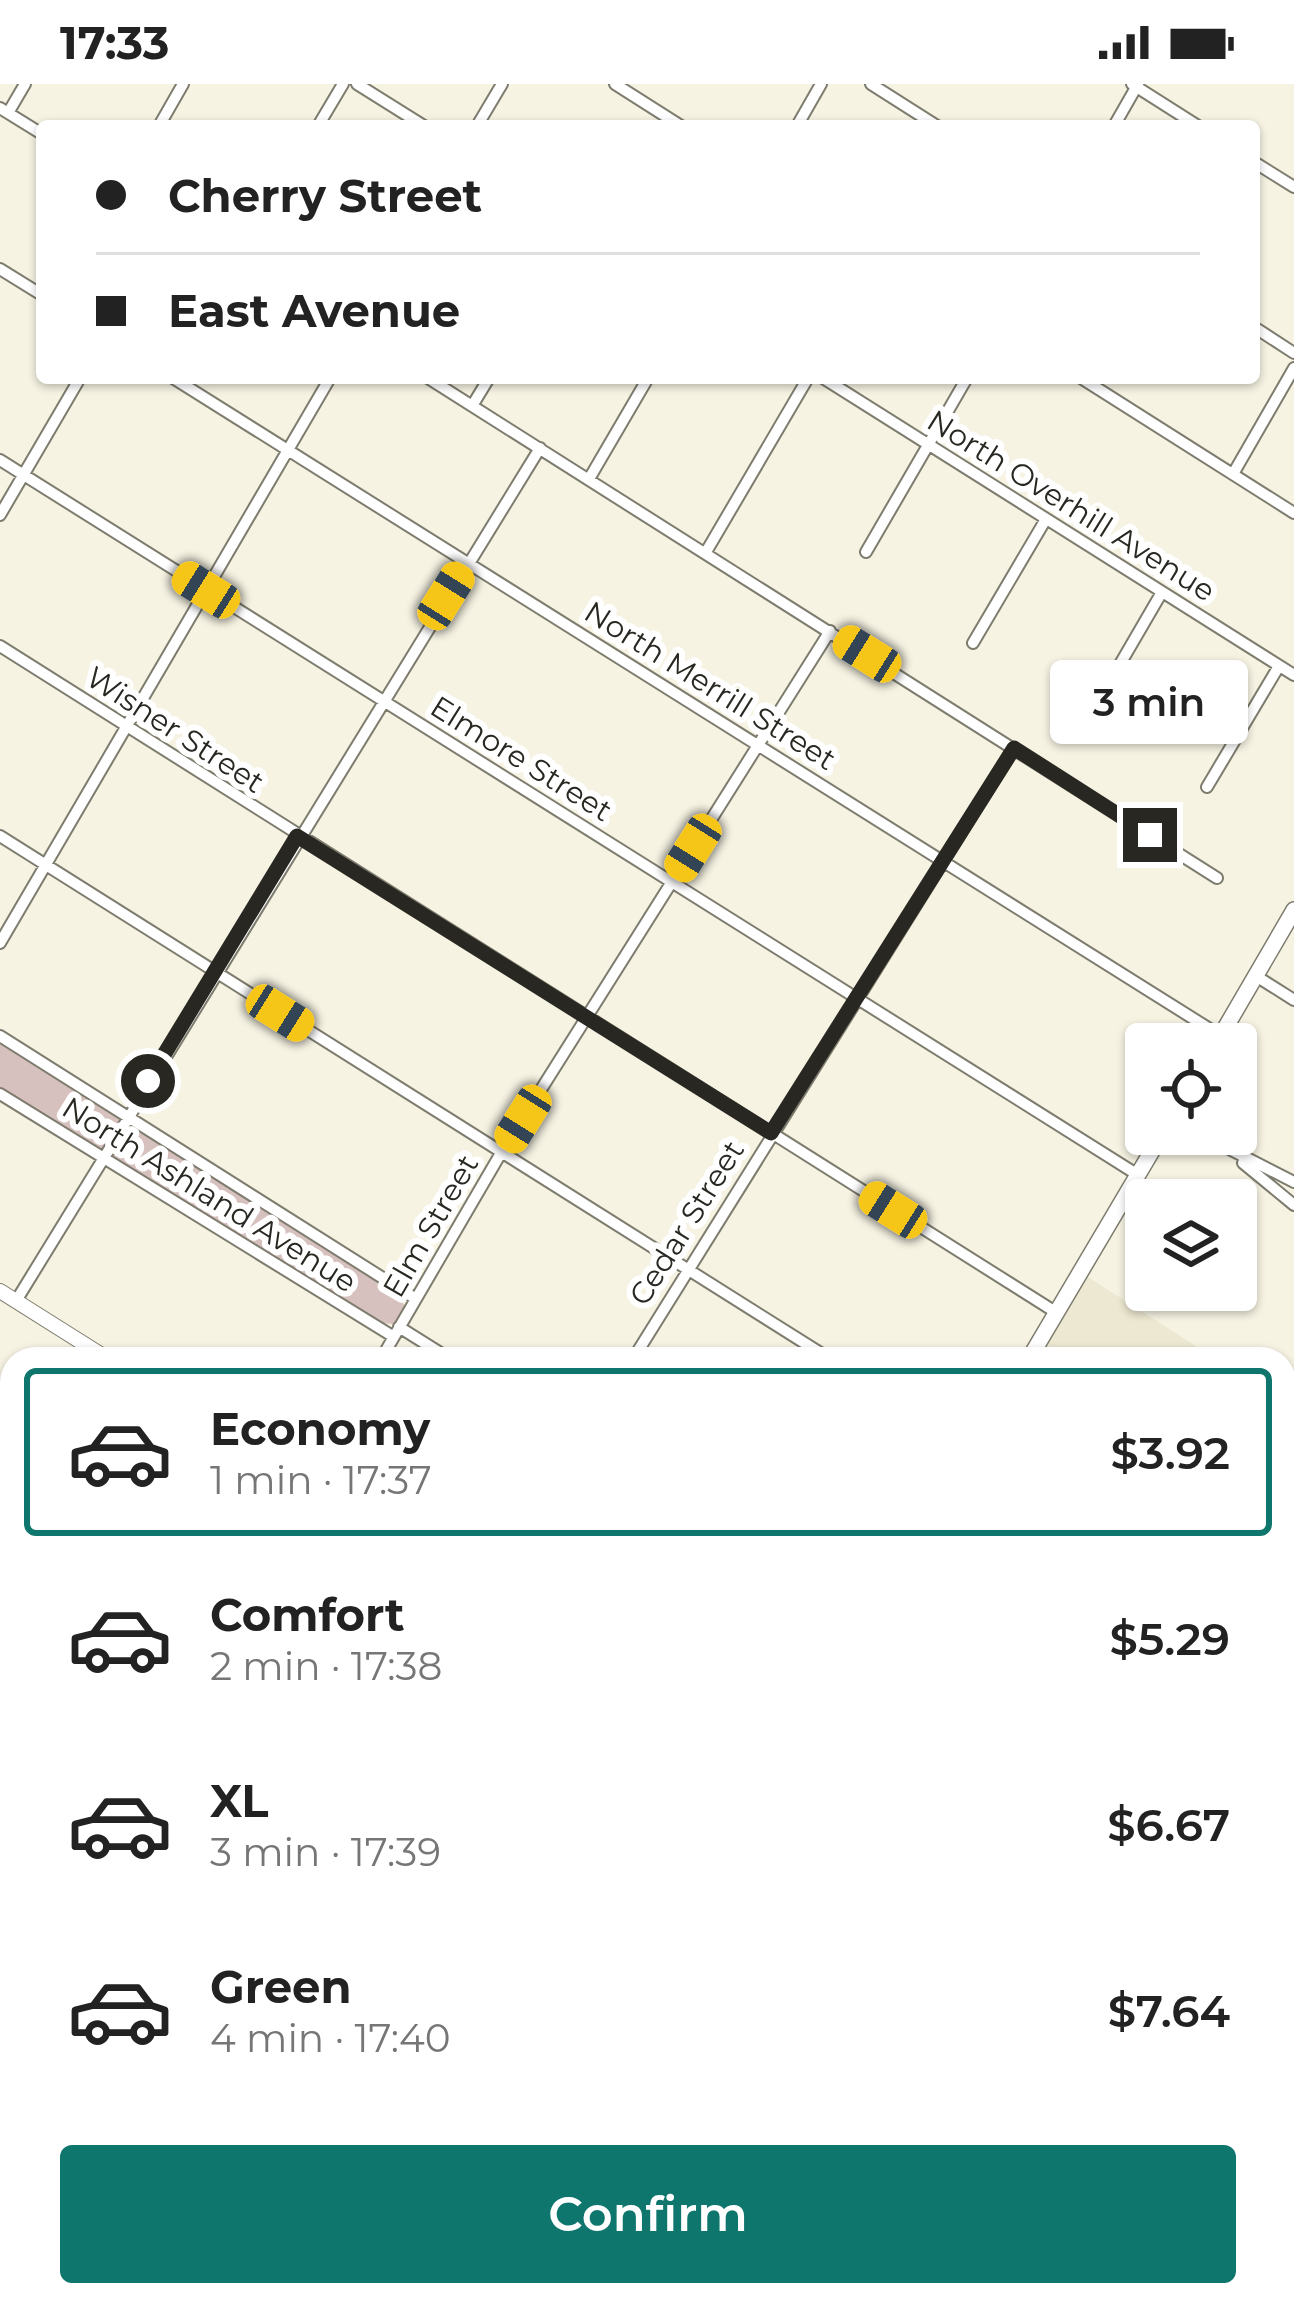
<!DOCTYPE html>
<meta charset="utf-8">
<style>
:root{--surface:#fff;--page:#f6f6f6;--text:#222;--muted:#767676;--line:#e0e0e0;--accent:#0f766e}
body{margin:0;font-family:Montserrat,sans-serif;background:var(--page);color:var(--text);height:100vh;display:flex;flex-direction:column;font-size:45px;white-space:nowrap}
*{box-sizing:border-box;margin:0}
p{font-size:39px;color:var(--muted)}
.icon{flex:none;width:66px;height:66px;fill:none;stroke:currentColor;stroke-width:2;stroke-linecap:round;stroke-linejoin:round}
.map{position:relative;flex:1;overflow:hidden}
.details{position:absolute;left:0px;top:1263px;width:1296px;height:960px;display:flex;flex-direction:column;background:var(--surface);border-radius:36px 36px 0 0;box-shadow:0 3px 9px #0004}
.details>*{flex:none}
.banner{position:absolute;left:36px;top:36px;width:1224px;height:264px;border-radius:12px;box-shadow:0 3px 9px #0004;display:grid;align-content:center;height:264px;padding:0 60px;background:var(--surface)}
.fabs{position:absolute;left:1125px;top:939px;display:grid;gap:24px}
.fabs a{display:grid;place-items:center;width:132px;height:132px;border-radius:12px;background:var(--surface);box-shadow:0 3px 9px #0004;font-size:60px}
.end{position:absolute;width:54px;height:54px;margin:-27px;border:15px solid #282721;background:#fff;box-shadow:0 0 0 6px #fff}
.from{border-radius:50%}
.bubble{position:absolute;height:84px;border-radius:12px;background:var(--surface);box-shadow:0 3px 9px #0004;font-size:39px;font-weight:600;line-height:84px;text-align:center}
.car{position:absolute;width:36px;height:72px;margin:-36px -18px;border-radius:15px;box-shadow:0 0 9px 3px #0007;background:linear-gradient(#f5c518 24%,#345 0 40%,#f5c518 0 76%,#345 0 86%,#f5c518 0)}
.banner b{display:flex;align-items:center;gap:42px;height:114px;font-size:45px}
.banner b+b{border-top:3px solid var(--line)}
.banner i{width:30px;height:30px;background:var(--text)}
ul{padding:21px 0 0;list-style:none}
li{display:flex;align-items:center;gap:36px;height:168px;margin:0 24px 18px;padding:0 36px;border:6px solid transparent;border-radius:12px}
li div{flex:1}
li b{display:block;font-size:45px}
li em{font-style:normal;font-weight:600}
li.current{border-color:var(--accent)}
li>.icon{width:108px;height:108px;stroke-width:1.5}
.cta{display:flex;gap:24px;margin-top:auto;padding:24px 60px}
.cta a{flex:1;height:138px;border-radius:12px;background:var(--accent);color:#fff;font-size:48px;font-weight:600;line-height:138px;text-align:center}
.status{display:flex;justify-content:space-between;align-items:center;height:84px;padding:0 60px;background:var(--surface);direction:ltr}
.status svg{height:33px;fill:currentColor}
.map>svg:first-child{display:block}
.built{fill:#ede8d1}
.green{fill:#d7c1be}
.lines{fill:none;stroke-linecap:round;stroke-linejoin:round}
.minor-casing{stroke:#7e7c6e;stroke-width:14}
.tertiary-casing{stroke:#7e7c6e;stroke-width:16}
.secondary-casing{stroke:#7e7c6e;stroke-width:18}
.minor{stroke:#fff;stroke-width:10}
.tertiary{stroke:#fff;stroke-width:14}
.secondary{stroke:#fff;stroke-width:15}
.rail{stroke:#3f3d36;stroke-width:3}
.route{stroke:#282721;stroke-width:15}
.labels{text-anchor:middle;stroke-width:12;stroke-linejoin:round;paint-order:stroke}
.street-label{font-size:30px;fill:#282721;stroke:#fff}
</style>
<div class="status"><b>17:33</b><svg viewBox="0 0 49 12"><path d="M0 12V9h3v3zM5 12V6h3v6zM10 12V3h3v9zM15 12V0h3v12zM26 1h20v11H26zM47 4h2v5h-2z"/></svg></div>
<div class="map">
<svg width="1294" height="2223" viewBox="0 0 1294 2223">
<rect width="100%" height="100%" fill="#f6f3e3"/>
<path class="built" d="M1088,1193L1216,1275H1037Z
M1284,1394L1294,1400V1516L1284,1520Z"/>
<path class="green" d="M0,958L393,1206L405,1222L395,1240L377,1239L0,1004Z
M12,2057V2211H81L50,2223H0V2071Z"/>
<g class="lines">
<g class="minor-casing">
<path id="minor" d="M357,0L424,42
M615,0L681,42
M871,0L937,42
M1132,0L1198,42
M0,24L42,50
M8,29L25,0
M159,42L183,0
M318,42L343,0
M477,42L502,0
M797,42L821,0
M1114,42L1138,0
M1254,78L1294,103
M0,185L42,211
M1254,243L1294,269
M173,294L1221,952
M428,294L1217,794
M823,294L1294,591
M1081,294L1294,429
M472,322L489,294
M0,376L1138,1091
M1233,390L1294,284
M589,395L648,294
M0,431L80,294
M706,468L808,294
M866,468L967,294
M973,559L1046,435
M0,562L1057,1229
M1091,630L1162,508
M1207,703L1279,582
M0,752L830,1275
M0,859L330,294
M1256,892L1294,916
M0,952L416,1215
M0,1010L394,1253
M1200,1050L1294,1098
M1243,1079L1294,1121
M16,1217L540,364
M399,1243L450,1275
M381,1275L501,1069L830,547
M633,1275L1014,664
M0,1421L12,1428
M0,1632L12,1639
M0,1666L12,1646
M0,1832L12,1839
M1284,1914L1294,1907
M0,1930L12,1909
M1284,2111L1294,2102
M515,2211L518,2223
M671,2211L675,2223
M829,2211L833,2223
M1252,2211L1271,2223
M252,2223L264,2218L271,2223
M1110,2223L1117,2211"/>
</g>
<g class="tertiary-casing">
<path id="tertiary" d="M0,1207L108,1275
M1284,1771L1294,1767
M990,2211L993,2223"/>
</g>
<g class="secondary-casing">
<path id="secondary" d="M1216,960L1294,826
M1029,1275L1162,1050
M1284,1533L1294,1530
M0,1942L12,1939
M85,2223L117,2211
M483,2223L490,2211"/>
</g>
<use href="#minor" class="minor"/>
<use href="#tertiary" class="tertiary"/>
<use href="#secondary" class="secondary"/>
<path class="rail" d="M1284,1798L1294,1794
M183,2223L214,2211"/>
</g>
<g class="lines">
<path class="route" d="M148,997L297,752L771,1049L1014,664L1150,751"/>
</g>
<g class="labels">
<g class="street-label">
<text transform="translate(1071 422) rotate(32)" y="10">North Overhill Avenue</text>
<text transform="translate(710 602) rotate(32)" y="10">North Merrill Street</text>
<text transform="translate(175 646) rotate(33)" y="10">Wisner Street</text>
<text transform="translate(521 675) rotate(32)" y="10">Elmore Street</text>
<text transform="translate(209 1111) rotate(32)" y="10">North Ashland Avenue</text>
<text transform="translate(687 1139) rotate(-58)" y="10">Cedar Street</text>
<text transform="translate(431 1142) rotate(-60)" y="10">Elm Street</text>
</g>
</g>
</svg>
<div class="fabs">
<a><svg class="icon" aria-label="locate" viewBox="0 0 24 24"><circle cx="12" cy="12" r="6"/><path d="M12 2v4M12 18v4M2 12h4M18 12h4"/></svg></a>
<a><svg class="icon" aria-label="layers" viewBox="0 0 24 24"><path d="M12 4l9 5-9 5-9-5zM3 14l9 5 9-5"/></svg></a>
</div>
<i class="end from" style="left:148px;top:997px"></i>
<i class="end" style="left:1150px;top:751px"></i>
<div class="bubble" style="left:1050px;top:576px;width:198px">3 min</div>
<i class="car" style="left:206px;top:506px;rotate:302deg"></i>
<i class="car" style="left:446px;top:512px;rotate:32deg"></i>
<i class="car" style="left:867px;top:570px;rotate:302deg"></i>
<i class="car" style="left:693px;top:764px;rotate:212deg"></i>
<i class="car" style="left:280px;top:929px;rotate:122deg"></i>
<i class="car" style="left:523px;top:1035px;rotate:212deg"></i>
<i class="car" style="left:893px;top:1126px;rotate:302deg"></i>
<div class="banner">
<b><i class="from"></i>Cherry Street</b>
<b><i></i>East Avenue</b>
</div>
<section class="details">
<ul>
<li class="current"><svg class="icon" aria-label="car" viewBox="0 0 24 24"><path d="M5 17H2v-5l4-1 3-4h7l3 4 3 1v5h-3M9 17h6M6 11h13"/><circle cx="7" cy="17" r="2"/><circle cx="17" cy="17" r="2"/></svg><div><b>Economy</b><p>1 min · 17:37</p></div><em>$3.92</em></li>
<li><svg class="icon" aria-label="car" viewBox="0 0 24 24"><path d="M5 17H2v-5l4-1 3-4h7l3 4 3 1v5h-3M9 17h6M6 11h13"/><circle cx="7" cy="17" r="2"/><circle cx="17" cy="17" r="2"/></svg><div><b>Comfort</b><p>2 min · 17:38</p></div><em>$5.29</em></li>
<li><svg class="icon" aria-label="car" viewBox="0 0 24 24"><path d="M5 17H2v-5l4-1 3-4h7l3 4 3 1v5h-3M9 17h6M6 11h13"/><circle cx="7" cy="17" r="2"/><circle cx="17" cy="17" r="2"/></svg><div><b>XL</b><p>3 min · 17:39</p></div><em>$6.67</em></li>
<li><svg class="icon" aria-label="car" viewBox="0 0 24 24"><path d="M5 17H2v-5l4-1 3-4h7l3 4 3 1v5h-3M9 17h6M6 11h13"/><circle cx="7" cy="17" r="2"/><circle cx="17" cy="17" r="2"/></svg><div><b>Green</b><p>4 min · 17:40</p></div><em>$7.64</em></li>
</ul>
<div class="cta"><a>Confirm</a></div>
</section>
</div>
